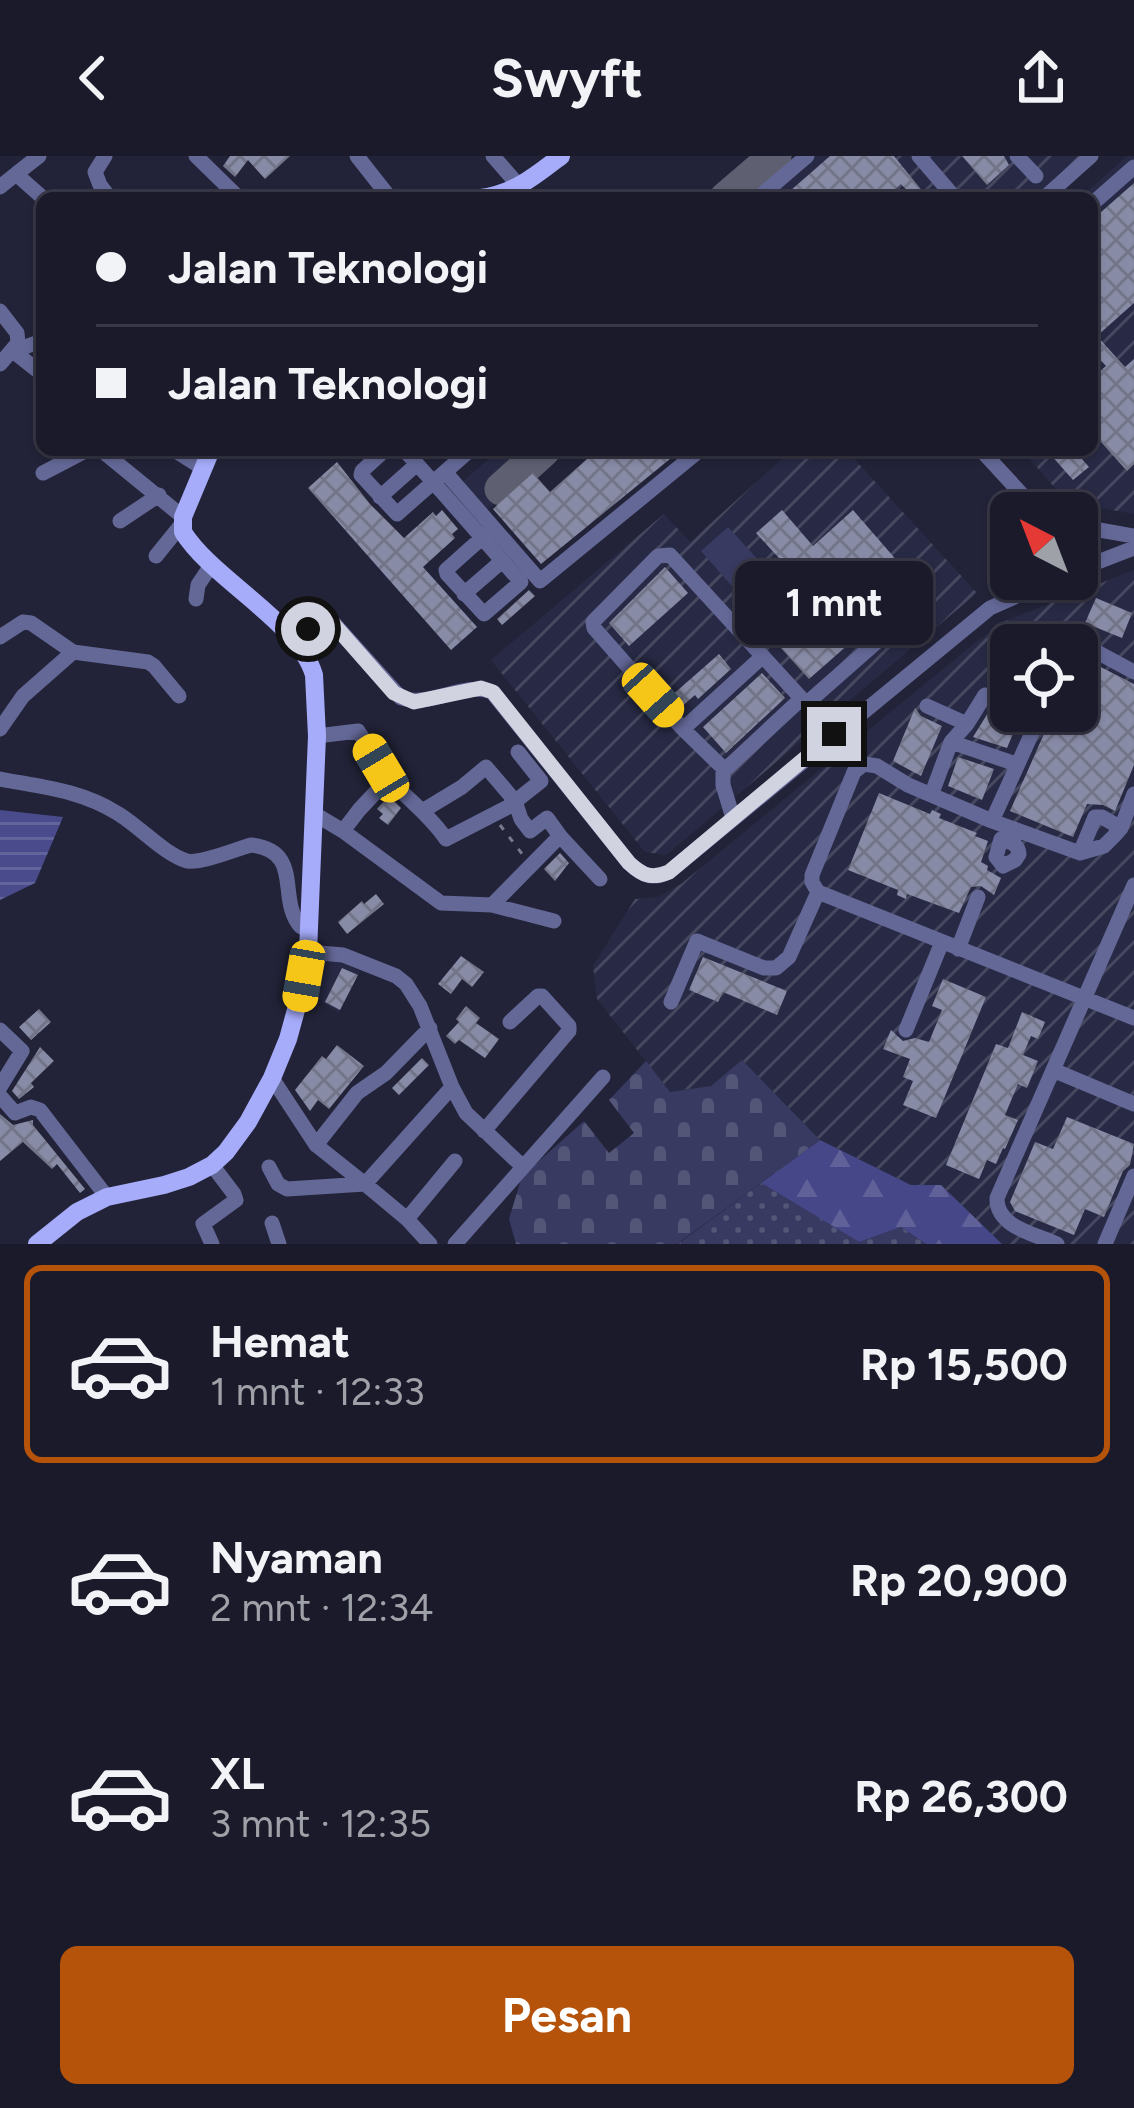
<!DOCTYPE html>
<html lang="id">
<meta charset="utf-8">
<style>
:root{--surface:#1a1a2a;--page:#272736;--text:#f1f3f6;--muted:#9fa1a8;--line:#383847;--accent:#b45309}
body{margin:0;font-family:Figtree,sans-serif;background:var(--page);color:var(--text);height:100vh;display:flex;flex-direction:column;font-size:45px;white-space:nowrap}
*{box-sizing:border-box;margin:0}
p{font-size:39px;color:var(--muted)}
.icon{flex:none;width:66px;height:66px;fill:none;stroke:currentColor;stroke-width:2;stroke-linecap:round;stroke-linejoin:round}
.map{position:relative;height:1088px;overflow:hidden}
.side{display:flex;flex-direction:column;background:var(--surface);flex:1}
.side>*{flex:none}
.hud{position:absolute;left:36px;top:36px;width:1062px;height:264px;border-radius:18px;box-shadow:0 3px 9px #0004,0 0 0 3px var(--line);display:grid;align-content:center;height:264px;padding:0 60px;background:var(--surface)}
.needle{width:78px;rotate:318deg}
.tools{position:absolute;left:990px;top:336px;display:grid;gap:24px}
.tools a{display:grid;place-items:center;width:108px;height:108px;border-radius:18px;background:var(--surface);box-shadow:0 3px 9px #0004,0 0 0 3px var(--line);font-size:60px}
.end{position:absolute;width:54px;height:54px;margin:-27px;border:15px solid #d1d3e1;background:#111;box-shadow:0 0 0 6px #111}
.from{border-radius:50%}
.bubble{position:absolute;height:84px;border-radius:18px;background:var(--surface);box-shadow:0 3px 9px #0004,0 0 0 3px var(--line);font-size:39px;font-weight:700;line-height:84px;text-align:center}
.car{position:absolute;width:36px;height:72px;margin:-36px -18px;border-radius:15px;box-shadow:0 0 9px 3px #0007;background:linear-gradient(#f5c518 24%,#345 0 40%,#f5c518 0 76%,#345 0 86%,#f5c518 0)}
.hud b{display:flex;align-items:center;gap:42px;height:114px;font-size:45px}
.hud b+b{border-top:3px solid var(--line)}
.hud i{width:30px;height:30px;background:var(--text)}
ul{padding:21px 0 0;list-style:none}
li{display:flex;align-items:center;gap:36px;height:198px;margin:0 24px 18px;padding:0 36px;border:6px solid transparent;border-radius:18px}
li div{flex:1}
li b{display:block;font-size:45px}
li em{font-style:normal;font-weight:700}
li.active{border-color:var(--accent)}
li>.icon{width:108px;height:108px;stroke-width:1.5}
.action{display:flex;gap:24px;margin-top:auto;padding:24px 60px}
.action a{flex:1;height:138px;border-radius:18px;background:var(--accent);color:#fff;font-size:48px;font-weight:700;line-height:138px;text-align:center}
header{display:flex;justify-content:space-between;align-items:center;height:156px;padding:0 60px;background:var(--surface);font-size:54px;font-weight:700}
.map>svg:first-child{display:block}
.built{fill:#282a45}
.industrial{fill:url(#industrial-furrows);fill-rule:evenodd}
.grass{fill:url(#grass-dots)}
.forest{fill:url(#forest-firs)}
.cemetery{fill:url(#cemetery-stones)}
.park{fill:#383a62}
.water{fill:url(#water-rules)}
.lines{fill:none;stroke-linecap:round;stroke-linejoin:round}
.taxiway{stroke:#5e6072;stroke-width:33}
.building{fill:url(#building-cross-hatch)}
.path{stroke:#787a8b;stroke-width:3;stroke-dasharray:6 9;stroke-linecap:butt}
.minor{stroke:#646897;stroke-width:15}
.major{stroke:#a6acfa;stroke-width:18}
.route{stroke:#d1d3e1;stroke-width:15}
</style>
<header><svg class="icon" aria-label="back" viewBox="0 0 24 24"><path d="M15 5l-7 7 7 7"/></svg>Swyft<svg class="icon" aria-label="share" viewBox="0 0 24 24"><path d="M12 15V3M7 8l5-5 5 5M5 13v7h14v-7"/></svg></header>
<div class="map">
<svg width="1134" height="1088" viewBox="0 0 1134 1088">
<defs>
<pattern id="industrial-furrows" width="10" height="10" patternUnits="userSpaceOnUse" patternTransform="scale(3)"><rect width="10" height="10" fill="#282a45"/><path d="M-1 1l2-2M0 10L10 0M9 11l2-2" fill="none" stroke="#464860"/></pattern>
<pattern id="grass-dots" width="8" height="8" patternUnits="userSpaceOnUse" patternTransform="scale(3)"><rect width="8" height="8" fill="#383a62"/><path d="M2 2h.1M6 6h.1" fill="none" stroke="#545678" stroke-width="1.8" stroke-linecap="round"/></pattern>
<pattern id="forest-firs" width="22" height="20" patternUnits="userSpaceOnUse" patternTransform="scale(3)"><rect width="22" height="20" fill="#464788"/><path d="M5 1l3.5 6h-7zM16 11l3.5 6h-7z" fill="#606198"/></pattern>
<pattern id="cemetery-stones" width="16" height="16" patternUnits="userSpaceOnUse" patternTransform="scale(3)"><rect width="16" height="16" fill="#383a62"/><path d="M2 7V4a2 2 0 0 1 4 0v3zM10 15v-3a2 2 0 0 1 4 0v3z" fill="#545678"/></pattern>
<pattern id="water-rules" width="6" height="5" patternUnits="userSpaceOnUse" patternTransform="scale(3)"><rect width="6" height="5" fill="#494b8c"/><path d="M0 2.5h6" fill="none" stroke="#62649c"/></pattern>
<pattern id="building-cross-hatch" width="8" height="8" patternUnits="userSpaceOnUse" patternTransform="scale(3)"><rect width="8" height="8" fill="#888ba5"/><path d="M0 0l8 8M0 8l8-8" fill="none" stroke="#727488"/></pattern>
</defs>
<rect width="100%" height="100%" fill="#222338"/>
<path class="built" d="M499,294H557L486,355L462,326Z
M316,795L360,815L338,857L310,837Z"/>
<path class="industrial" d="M795,0H1083L1034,42H747Z
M1127,0H1134V358L1067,346L1022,294H1092V42H1080Z
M792,294H846L977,437L666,699L645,696L491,504L664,358L690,386Z
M1134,414V1088H1002L941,1030L911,1029L820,984L742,904L711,930L670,936L597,843L593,810L635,743L658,741L681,728L976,486L1005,465ZM1011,489H1077V555H1011Z"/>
<path class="grass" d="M761,1027L859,1086L901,1071L926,1088H678Z"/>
<path class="forest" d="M820,984L911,1029H941L1002,1088H926L901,1071L859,1086L761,1027Z"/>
<path class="cemetery" d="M742,904L820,984L677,1088H516L509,1063L522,1020L584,965L609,997L634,977L609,944L646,905L670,936L711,930Z"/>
<path class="park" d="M728,371L771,418L743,443L701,395Z"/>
<path class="water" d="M0,654L63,661L35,727L0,744Z"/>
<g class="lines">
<path class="taxiway" d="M726,42L775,0
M501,333L544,294"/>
</g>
<path class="building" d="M230,0H290L265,23L248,4L235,21L223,10Z
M830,0H894L928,42H914L901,28L885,42H782Z
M962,0H1004L1009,9L987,29Z
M1134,27V147L1097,180L1125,211L1134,203V308L1127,315L1092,276V222L1106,210L1092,195V142L1098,137L1092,130V60L1100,57Z
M597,294H681L541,408L493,353L533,317L550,336Z
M1054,294H1074L1089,311L1073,324L1050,298Z
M337,306L370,348L404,382L433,356L436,360L442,354L458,373L452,378L455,382L423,411L477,471L451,494L308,332Z
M782,354L813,390L853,354L899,407L887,409L881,423L899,444L809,523L744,451L788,412L756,377Z
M665,411L688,437L629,490L609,467Z
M529,434L535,440L502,469L497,463Z
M1096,442L1132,457L1122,482L1085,467Z
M1011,490V555H1018L1016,559L1020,561L1007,592L973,581L996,544L994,531Z
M719,498L731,513L698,543L695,539L680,552L670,541Z
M1083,502L1134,528V609L1115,655L1103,649L1087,648L1073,681L1010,655L1054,555H1077V503Z
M762,517L785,542L726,597L703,571Z
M915,552L921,560L942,570L921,620L893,605Z
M958,601L994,613L982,644L948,630Z
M879,637L930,658L932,654L941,658L939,662L977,677L975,680L988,685L981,706L988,710L987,714L1001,722L994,739L981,730L971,731L959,757L907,738L906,743L897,739L898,734L848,714Z
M389,640L401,652L388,669L379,662L383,658L377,653Z
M560,697L569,707L555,725L544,713Z
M376,738L384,748L347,778L338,766L362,745L364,748Z
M461,800L484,816L472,831L462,823L451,838L438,828Z
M703,801L787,835L777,859L723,836L718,846L689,834Z
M342,812L358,819L340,854L325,846Z
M943,823L986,841L936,962L903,949L913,925L903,921L910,903L883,893L891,874L903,885L915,882L929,886L942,854L932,850Z
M466,850L480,862L476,867L499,883L485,902L459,884L455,888L446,880L459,866L456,863Z
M39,853L51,866L31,884L19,871Z
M1022,856L1045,866L1038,883L1031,880L1023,899L1038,905L1027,932L1018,928L1005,959L1018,964L1005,993L1003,992L996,1008L987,1004L979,1023L946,1009L996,888L1008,892Z
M337,889L364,910L329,953L318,944L310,955L295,934L322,900L326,903Z
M40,891L54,905L31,927L34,931L19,943L12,935Z
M422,902L429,909L399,939L392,932Z
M0,958L13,969L33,964V969L85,1033L80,1037L57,1008L52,1013L23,986L0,1005Z
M1067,961L1134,988L1130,1009L1123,1015L1104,1061L1085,1053L1074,1079L1015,1055L1010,1046L1035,986L1053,993Z"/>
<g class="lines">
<path class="path" d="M500,669L523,699"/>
<path class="minor" d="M105,0L95,16L100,29L110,42
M196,0L239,42
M357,0L390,42
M493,0L520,31
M919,0L955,42
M1017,0L1036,20
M16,18L39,0
M0,31L16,18L43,42
M758,42L807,0
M1044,42L1091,0
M1092,48L1134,11
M0,155L17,177L18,187L0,208
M13,195L42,218
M13,195L42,185
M101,294L183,361
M174,294L204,313
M385,294L362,315L361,319L397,358L470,294
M404,294C444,337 482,382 521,426L484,458L447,418L446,414L493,372
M981,294L1039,357
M445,316L540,425L700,294
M43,317L87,294
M380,341L417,308
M120,365L159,339
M1077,370L1134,380
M156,400L181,369
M1077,414L1134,392
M464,438L502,405
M196,443L198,429L212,408
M0,481L23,466L31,467L73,496L148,506L154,510L179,540
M294,486L321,464L330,463L401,542C431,552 463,525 492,536L629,707C643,720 652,724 669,716L990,452L1055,423
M1077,491L1084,489L1134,516
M801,543L727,612H723L683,573L594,472L593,466L658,400L670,399L834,578
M806,548L914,453L915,445L895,418
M927,550L967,568
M0,573L23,540L73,496
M683,573L763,500
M317,580L358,575C367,588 374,604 385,617C404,642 427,655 446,683L508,651L541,625L518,596
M951,586L967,568L985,539
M723,612V629L733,662
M0,623C42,631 80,634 117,657C138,669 165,699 187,705C201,708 236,693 251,689C305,695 276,744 301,771H308
M932,637L951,586L1016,608
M424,654L462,631L486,611L515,645L521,663L530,675L547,662L560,680L492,749
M313,657L343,675L359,654L389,622
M992,665L1042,555
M343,675L441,747L492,749L554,765
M560,680L600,723
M1001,683C1010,686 1018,687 1019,698L1015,704L1003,710L996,701Z
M1080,697L1095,661H1102L1121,672
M818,736L1134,862
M958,793L978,741
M308,796L343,799L396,820L406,828L420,850L452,931L466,957L522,1010
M671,846L697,785L764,812H776L789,801L818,736L812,726V719L854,616L864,608L877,610L908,629L992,665L1080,697L1104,690L1114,680L1121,672L1134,638
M0,874L22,895L0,931
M906,874L942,786
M1053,914L1134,948
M272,922L316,989L365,1028L452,931
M0,940L15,957L31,951L40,954L107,1041
M484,975L569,875V870L542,840H538L510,866
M316,989L357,937L386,917L430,872
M212,1009L234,1038L236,1044L203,1068L212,1088
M269,1011L278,1028L287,1033L365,1028L407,1063L430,1088
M407,1063L455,1005
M272,1067L279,1088
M455,1088L603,921
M1057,1088C1035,1078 996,1071 997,1042L1134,729
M1105,1088L1134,1020"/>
<path class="major" d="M481,42C515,37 535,20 561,0
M37,1088L77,1056L107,1041L164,1029L189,1021L212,1009L226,996L248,966L272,922L288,883L299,843L308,796L317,580L314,519C298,465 213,424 183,376V361L211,294"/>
</g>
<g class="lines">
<path class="route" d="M308,473L321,464L329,463L394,537L414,546L481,532L493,536L629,707C643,720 652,723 669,716L834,578"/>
</g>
</svg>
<div class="tools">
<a><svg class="needle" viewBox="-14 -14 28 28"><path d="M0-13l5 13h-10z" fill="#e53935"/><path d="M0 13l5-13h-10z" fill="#9fa1a8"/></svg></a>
<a><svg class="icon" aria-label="locate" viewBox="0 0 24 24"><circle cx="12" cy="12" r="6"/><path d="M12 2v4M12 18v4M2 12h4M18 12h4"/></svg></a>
</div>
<i class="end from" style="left:308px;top:473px"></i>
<i class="end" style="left:834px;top:578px"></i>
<div class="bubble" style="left:735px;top:405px;width:198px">1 mnt</div>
<i class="car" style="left:653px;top:539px;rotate:138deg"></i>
<i class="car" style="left:381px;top:612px;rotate:329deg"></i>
<i class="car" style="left:304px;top:820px;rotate:190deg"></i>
<div class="hud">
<b><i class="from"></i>Jalan Teknologi</b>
<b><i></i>Jalan Teknologi</b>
</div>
</div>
<section class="side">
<ul>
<li class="active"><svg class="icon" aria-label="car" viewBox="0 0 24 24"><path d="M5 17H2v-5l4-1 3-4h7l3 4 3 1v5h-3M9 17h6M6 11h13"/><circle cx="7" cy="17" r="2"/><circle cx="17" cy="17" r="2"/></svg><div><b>Hemat</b><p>1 mnt · 12:33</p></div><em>Rp 15,500</em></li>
<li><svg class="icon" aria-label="car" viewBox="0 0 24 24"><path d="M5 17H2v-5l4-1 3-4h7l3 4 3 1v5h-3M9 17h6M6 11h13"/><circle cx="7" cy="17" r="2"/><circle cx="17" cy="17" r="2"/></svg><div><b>Nyaman</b><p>2 mnt · 12:34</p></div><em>Rp 20,900</em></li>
<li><svg class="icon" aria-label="car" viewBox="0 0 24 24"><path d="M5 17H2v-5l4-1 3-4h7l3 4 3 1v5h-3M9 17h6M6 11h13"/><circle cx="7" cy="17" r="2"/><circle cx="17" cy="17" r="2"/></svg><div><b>XL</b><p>3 mnt · 12:35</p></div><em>Rp 26,300</em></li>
</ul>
<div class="action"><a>Pesan</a></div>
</section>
